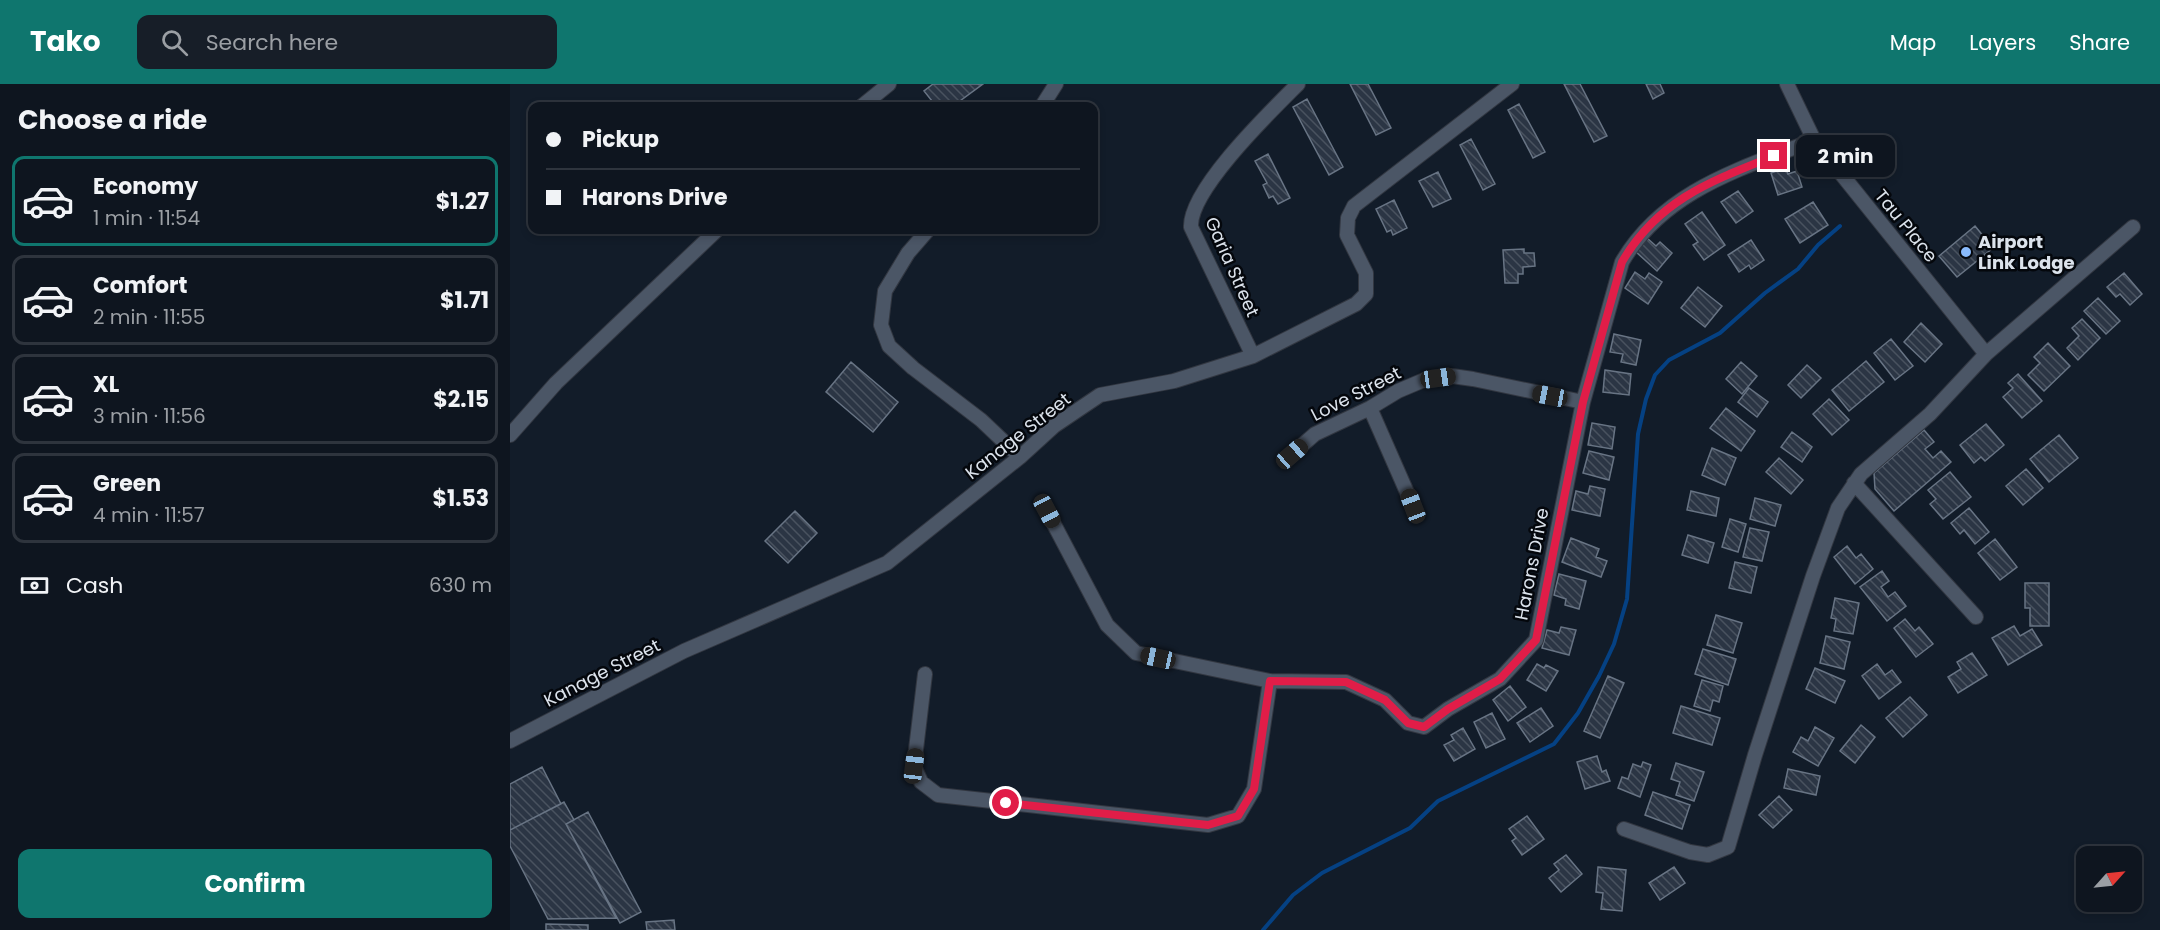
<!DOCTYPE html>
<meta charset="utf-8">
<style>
:root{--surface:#0e151f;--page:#171e28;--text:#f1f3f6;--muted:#9b9fa4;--line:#2e343d;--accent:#0f766e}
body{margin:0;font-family:Poppins,sans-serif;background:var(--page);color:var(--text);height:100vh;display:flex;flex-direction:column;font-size:22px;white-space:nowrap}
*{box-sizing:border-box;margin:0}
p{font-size:20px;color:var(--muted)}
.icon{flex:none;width:33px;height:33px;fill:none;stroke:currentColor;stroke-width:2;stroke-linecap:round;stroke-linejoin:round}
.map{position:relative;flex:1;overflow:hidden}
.sheet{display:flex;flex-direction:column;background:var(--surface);width:510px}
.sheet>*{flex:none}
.top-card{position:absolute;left:18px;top:18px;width:570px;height:132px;border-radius:12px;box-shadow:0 3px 9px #0003,0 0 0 2px var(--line);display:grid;align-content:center;height:132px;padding:0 18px;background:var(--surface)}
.needle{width:39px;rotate:63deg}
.fabs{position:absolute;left:1566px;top:762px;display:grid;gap:12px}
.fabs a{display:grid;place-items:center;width:66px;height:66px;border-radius:12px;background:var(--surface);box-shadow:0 3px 9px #0003,0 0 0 2px var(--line);font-size:30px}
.end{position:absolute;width:27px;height:27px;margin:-14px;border:8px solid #e11d48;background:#fff;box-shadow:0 0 0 3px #fff}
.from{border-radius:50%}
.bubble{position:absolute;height:42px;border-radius:12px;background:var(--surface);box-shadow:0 3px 9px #0003,0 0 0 2px var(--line);font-size:20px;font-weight:700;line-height:42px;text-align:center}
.car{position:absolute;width:18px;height:36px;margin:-18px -9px;border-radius:8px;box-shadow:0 0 4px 2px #0007;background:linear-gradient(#222 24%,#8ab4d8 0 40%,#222 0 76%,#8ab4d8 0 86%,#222 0)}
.top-card b{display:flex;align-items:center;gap:21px;height:57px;font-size:22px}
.top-card b+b{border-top:2px solid var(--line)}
.top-card i{width:15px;height:15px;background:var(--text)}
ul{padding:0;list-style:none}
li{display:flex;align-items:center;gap:18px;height:90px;margin:0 12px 9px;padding:0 6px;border:3px solid var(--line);border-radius:12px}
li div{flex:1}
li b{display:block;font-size:22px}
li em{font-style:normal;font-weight:700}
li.on{border-color:var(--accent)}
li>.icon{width:54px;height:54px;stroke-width:1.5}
h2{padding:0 18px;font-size:27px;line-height:72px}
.pay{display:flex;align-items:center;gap:15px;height:66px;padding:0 18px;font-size:22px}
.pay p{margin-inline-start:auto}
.action{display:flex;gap:12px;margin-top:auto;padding:12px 18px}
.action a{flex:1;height:69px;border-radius:12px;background:var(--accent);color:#fff;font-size:24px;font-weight:700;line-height:69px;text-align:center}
header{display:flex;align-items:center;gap:36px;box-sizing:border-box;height:84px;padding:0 30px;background:var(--accent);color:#fff}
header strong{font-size:28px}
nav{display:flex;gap:33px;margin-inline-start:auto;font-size:21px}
.search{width:420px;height:54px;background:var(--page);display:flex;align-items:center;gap:15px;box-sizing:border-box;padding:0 21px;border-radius:12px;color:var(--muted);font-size:22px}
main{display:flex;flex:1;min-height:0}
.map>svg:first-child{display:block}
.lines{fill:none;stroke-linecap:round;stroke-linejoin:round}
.stream{stroke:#054183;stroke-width:4}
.building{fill:url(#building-back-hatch);stroke:#687484;stroke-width:1.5}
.minor-casing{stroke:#323741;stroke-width:16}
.minor{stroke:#4b5666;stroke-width:14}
.route{stroke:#e11d48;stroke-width:8}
.poi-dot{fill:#89bafc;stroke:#04070c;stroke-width:2}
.labels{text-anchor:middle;stroke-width:5;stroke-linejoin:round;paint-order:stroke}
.street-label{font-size:18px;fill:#dce3ec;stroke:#04070c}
.poi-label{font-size:18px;font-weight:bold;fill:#dce3ec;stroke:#04070c;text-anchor:start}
</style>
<header>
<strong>Tako</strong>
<div class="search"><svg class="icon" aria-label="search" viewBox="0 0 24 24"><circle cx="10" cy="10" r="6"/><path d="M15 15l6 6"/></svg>Search here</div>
<nav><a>Map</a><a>Layers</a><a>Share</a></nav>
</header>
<main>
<section class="sheet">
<h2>Choose a ride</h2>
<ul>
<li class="on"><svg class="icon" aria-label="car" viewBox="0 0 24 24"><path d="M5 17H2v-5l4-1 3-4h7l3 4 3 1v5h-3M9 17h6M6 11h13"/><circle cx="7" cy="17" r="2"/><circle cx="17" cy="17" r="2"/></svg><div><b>Economy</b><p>1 min · 11:54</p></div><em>$1.27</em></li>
<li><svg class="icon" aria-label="car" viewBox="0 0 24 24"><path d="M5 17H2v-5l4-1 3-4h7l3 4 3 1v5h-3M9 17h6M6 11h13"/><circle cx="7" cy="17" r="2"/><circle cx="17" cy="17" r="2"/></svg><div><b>Comfort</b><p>2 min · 11:55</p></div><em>$1.71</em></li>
<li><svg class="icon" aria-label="car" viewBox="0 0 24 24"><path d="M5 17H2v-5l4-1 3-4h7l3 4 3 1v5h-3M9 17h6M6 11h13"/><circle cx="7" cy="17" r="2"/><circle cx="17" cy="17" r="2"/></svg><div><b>XL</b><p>3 min · 11:56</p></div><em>$2.15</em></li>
<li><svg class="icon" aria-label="car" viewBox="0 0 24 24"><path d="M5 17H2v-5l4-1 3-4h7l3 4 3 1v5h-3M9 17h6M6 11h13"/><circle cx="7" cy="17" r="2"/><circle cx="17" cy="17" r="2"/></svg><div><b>Green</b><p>4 min · 11:57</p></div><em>$1.53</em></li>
</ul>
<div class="pay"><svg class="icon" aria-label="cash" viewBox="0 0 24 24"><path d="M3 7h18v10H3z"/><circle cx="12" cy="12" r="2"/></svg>Cash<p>630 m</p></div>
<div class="action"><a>Confirm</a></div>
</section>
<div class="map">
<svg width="1650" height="846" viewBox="0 0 1650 846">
<defs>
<pattern id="building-back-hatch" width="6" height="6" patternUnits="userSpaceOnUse" patternTransform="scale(1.5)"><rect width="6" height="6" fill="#2b3544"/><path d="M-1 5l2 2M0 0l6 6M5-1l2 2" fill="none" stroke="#49525f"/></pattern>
</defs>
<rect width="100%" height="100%" fill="#121c29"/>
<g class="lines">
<path class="stream" d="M753,846L783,811L812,789L900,744L928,717L1044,660L1068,629L1089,592L1104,560L1117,515L1128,350L1136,315L1145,291L1159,276L1210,249L1255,209L1288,185L1308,161L1330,142"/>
</g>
<path class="building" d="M423,0H473L443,22H437L434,18L426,22L414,7Z
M840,0H858L881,44L866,51Z
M1054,0H1070L1097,52L1084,58Z
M1136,0H1150L1154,9L1143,15Z
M797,15L833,83L819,91L783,23Z
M1009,20L1035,68L1023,74L998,26Z
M961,55L985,100L973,106L950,61Z
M758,70L780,114L768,120L763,112L759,114L753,101L757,99L745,77Z
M1276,84L1278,90L1287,87L1292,103L1268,111L1261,89Z
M928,88L941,115L923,123L909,97Z
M1228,107L1243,127L1226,139L1211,118Z
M884,116L897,144L883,151L881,146L877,148L866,125Z
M1303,118L1318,141L1290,159L1275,135Z
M1192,128L1215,161L1194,176L1183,161L1188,158L1175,140Z
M1465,142L1483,164L1447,193L1429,172Z
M1137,154L1146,162L1150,158L1162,169L1147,187L1125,167Z
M1241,156L1254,176L1241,185L1239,181L1229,188L1218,171Z
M1014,165V169H1024L1025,182L1013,183V190H1008V199H995L993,166Z
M1125,188L1135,195L1139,189L1152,198L1138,220L1115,204Z
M1614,189L1632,210L1620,221L1610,210L1606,213L1597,203Z
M1188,203L1212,222L1195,243L1171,224Z
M1588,214L1610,237L1596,250L1574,227Z
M1572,235L1590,254L1568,276L1557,264L1569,252L1562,244Z
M1411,239L1432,260L1415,278L1394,258Z
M1104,250L1131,256L1126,281L1111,278L1113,270L1100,268Z
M1381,255L1403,282L1385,296L1364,269Z
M1538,259L1560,282L1534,307L1518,291L1530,279L1524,273Z
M1356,277L1374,298L1339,327L1322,306Z
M341,278L388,318L363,348L316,308Z
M1231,278L1247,292L1232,310L1216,295Z
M1297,281L1311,294L1291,314L1278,301Z
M1095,286L1121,290L1119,311L1093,308Z
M1508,290L1532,317L1512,334L1493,313L1503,304L1498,299Z
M1239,304L1258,318L1247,333L1228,318Z
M1319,315L1339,336L1322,351L1303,330Z
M1216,324L1245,347L1231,367L1200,344Z
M1082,339L1105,343L1102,365L1078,361Z
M1476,340L1494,361L1475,377L1471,373L1464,379L1450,361Z
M1414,346L1424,358L1415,365L1423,374L1431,367L1441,378L1384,427L1365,405L1364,389Z
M1282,348L1302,363L1292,378L1271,363Z
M1549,351L1568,374L1539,398L1520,375Z
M1202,364L1226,374L1215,401L1192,391Z
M1079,367L1104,373L1099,396L1073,389Z
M1269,374L1293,396L1281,410L1256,388Z
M1516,385L1533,404L1513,421L1496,402Z
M1440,388L1461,413L1433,435L1420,420L1426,415L1418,406Z
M1080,402L1095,405L1090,432L1062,426L1066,407L1078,410Z
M1181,407L1209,414L1206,432L1177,426Z
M1245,414L1271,421L1265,442L1240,435Z
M1459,424L1479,448L1465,460L1454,446L1450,450L1441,439Z
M285,427L307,449L278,479L255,457Z
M1220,435L1236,440L1228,468L1212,463Z
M1240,444L1259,448L1252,477L1233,473Z
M1178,451L1204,459L1198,479L1172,471Z
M1061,454L1089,465L1086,473L1097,477L1091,493L1052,478Z
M1485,455L1507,483L1490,496L1468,469Z
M1337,462L1346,474L1351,470L1363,485L1345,500L1324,473Z
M1225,478L1247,483L1241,509L1219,504Z
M1372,487L1379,497L1371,503L1378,513L1385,508L1396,522L1377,537L1350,503Z
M1049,490L1076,497L1069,525L1055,521L1056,515L1044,511Z
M1515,499H1539V542H1520V524H1515Z
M1325,514L1349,519L1343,550L1324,547L1326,535L1321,534Z
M1206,531L1232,539L1223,569L1197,561Z
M1395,535L1405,547L1409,543L1423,560L1406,573L1384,544Z
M1504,542L1510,552L1522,545L1532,561L1498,581L1482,554Z
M1051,543L1066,546L1059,571L1032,564L1037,546L1049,549Z
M1316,552L1340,558L1334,585L1310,579Z
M1193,565L1226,575L1218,601L1185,590Z
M1462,569L1477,591L1448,609L1438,593L1451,585L1447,578Z
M1027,580L1034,584L1036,581L1048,587L1036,607L1017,596Z
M1367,580L1375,591L1382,586L1391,598L1369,615L1352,592Z
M1305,584L1335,597L1325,619L1296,605Z
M1098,592L1114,599L1090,654L1074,647Z
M1192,596L1213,602L1209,618L1203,616L1200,627L1184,622Z
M1000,602L1016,623L998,637L983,616Z
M1400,613L1417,631L1393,653L1376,634Z
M1171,622L1210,634L1202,661L1163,649Z
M1031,624L1043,642L1020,658L1007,639Z
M982,629L995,655L976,664L964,638Z
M1351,641L1365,653L1345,679L1330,667Z
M1305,643L1324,654L1308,682L1283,668L1291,653L1298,657Z
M953,644L965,665L944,677L934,661L944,656L941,651Z
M1087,672L1092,688L1096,686L1100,697L1075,705L1067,678Z
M1133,678L1141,681L1130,713L1108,704L1112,693L1118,695L1123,680L1131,683Z
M1166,679L1194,688L1184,717L1166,711L1170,698L1161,695Z
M32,683L51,720L0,746V700Z
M1278,685L1310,692L1306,711L1274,704Z
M1143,708L1180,721L1172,745L1135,731Z
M1269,712L1282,726L1263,744L1249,731Z
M54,718L64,736L56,740L106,834L38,835L0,762V746Z
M78,728L131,828L110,839L56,740Z
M1017,732L1034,755L1012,771L1002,757L1006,754L999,745Z
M1056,771L1072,790L1051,808L1039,794L1049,786L1044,780Z
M1088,783L1116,786L1112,827L1091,825L1093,809L1086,808Z
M1164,783L1175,799L1150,816L1139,799Z
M164,836L165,846H137L136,838Z
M36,840L78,841V846H36Z"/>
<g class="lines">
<g class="minor-casing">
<path id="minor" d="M1277,0L1304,56L1476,270
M352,22L379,0
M532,22L546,0
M418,146L398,169L375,207L371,241L379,262L403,284L471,336L510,373
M743,272L681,143C679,106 761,27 788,0
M860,324L903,422
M0,351L46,299L207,146
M782,370L805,350L860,324L888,307L914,296L942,292L963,295L1073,318
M1344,399L1466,533
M537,427L597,541L626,569L760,597L836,598L875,616L898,639L914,643L938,625L990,595L1026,556L1073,318L1112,178C1154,106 1231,85 1304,56
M415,590L404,682L411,698L428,711L698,741L728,732L744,705L760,597
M0,657L174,567L377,479L510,373L544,342L590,311L664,297L743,272L846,220L856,210V189L837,151L838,134L844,122L1002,0
M1114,745L1180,768L1198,771L1218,763L1245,671L1303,492L1328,424L1351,390L1420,330L1476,270L1623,143"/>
</g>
<use href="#minor" class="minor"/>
</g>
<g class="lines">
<path class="route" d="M496,719L698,741L728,732L744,705L760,597L836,598L875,616L898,639L914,643L938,625L990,595L1026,556L1073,318L1112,178C1148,116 1201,97 1264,72"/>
</g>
<circle class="poi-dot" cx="1456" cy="168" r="6"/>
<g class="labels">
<g class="street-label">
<text transform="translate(1396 142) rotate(51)" y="6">Tau Place</text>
<text transform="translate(722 183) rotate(66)" y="6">Garia Street</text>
<text transform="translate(846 310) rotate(-27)" y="6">Love Street</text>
<text transform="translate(508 352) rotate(-38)" y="6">Kanage Street</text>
<text transform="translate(1022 480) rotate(-79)" y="6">Harons Drive</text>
<text transform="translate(92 589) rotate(-27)" y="6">Kanage Street</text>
</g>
<g class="poi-label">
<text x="1468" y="164">Airport<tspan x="1468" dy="21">Link Lodge</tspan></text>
</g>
</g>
</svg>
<div class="fabs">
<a><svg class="needle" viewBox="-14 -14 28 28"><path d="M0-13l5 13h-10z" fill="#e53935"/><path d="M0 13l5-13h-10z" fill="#9b9fa4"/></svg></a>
</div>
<i class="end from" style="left:496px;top:719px"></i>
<i class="end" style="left:1264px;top:72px"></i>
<div class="bubble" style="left:1286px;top:51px;width:99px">2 min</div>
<i class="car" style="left:928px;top:294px;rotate:82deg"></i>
<i class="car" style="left:1040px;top:312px;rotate:281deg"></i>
<i class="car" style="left:782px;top:370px;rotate:49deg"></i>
<i class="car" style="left:903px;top:422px;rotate:339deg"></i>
<i class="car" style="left:537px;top:427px;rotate:152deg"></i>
<i class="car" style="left:648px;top:574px;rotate:282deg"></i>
<i class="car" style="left:404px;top:682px;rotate:7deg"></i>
<div class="top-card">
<b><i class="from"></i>Pickup</b>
<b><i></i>Harons Drive</b>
</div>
</div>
</main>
